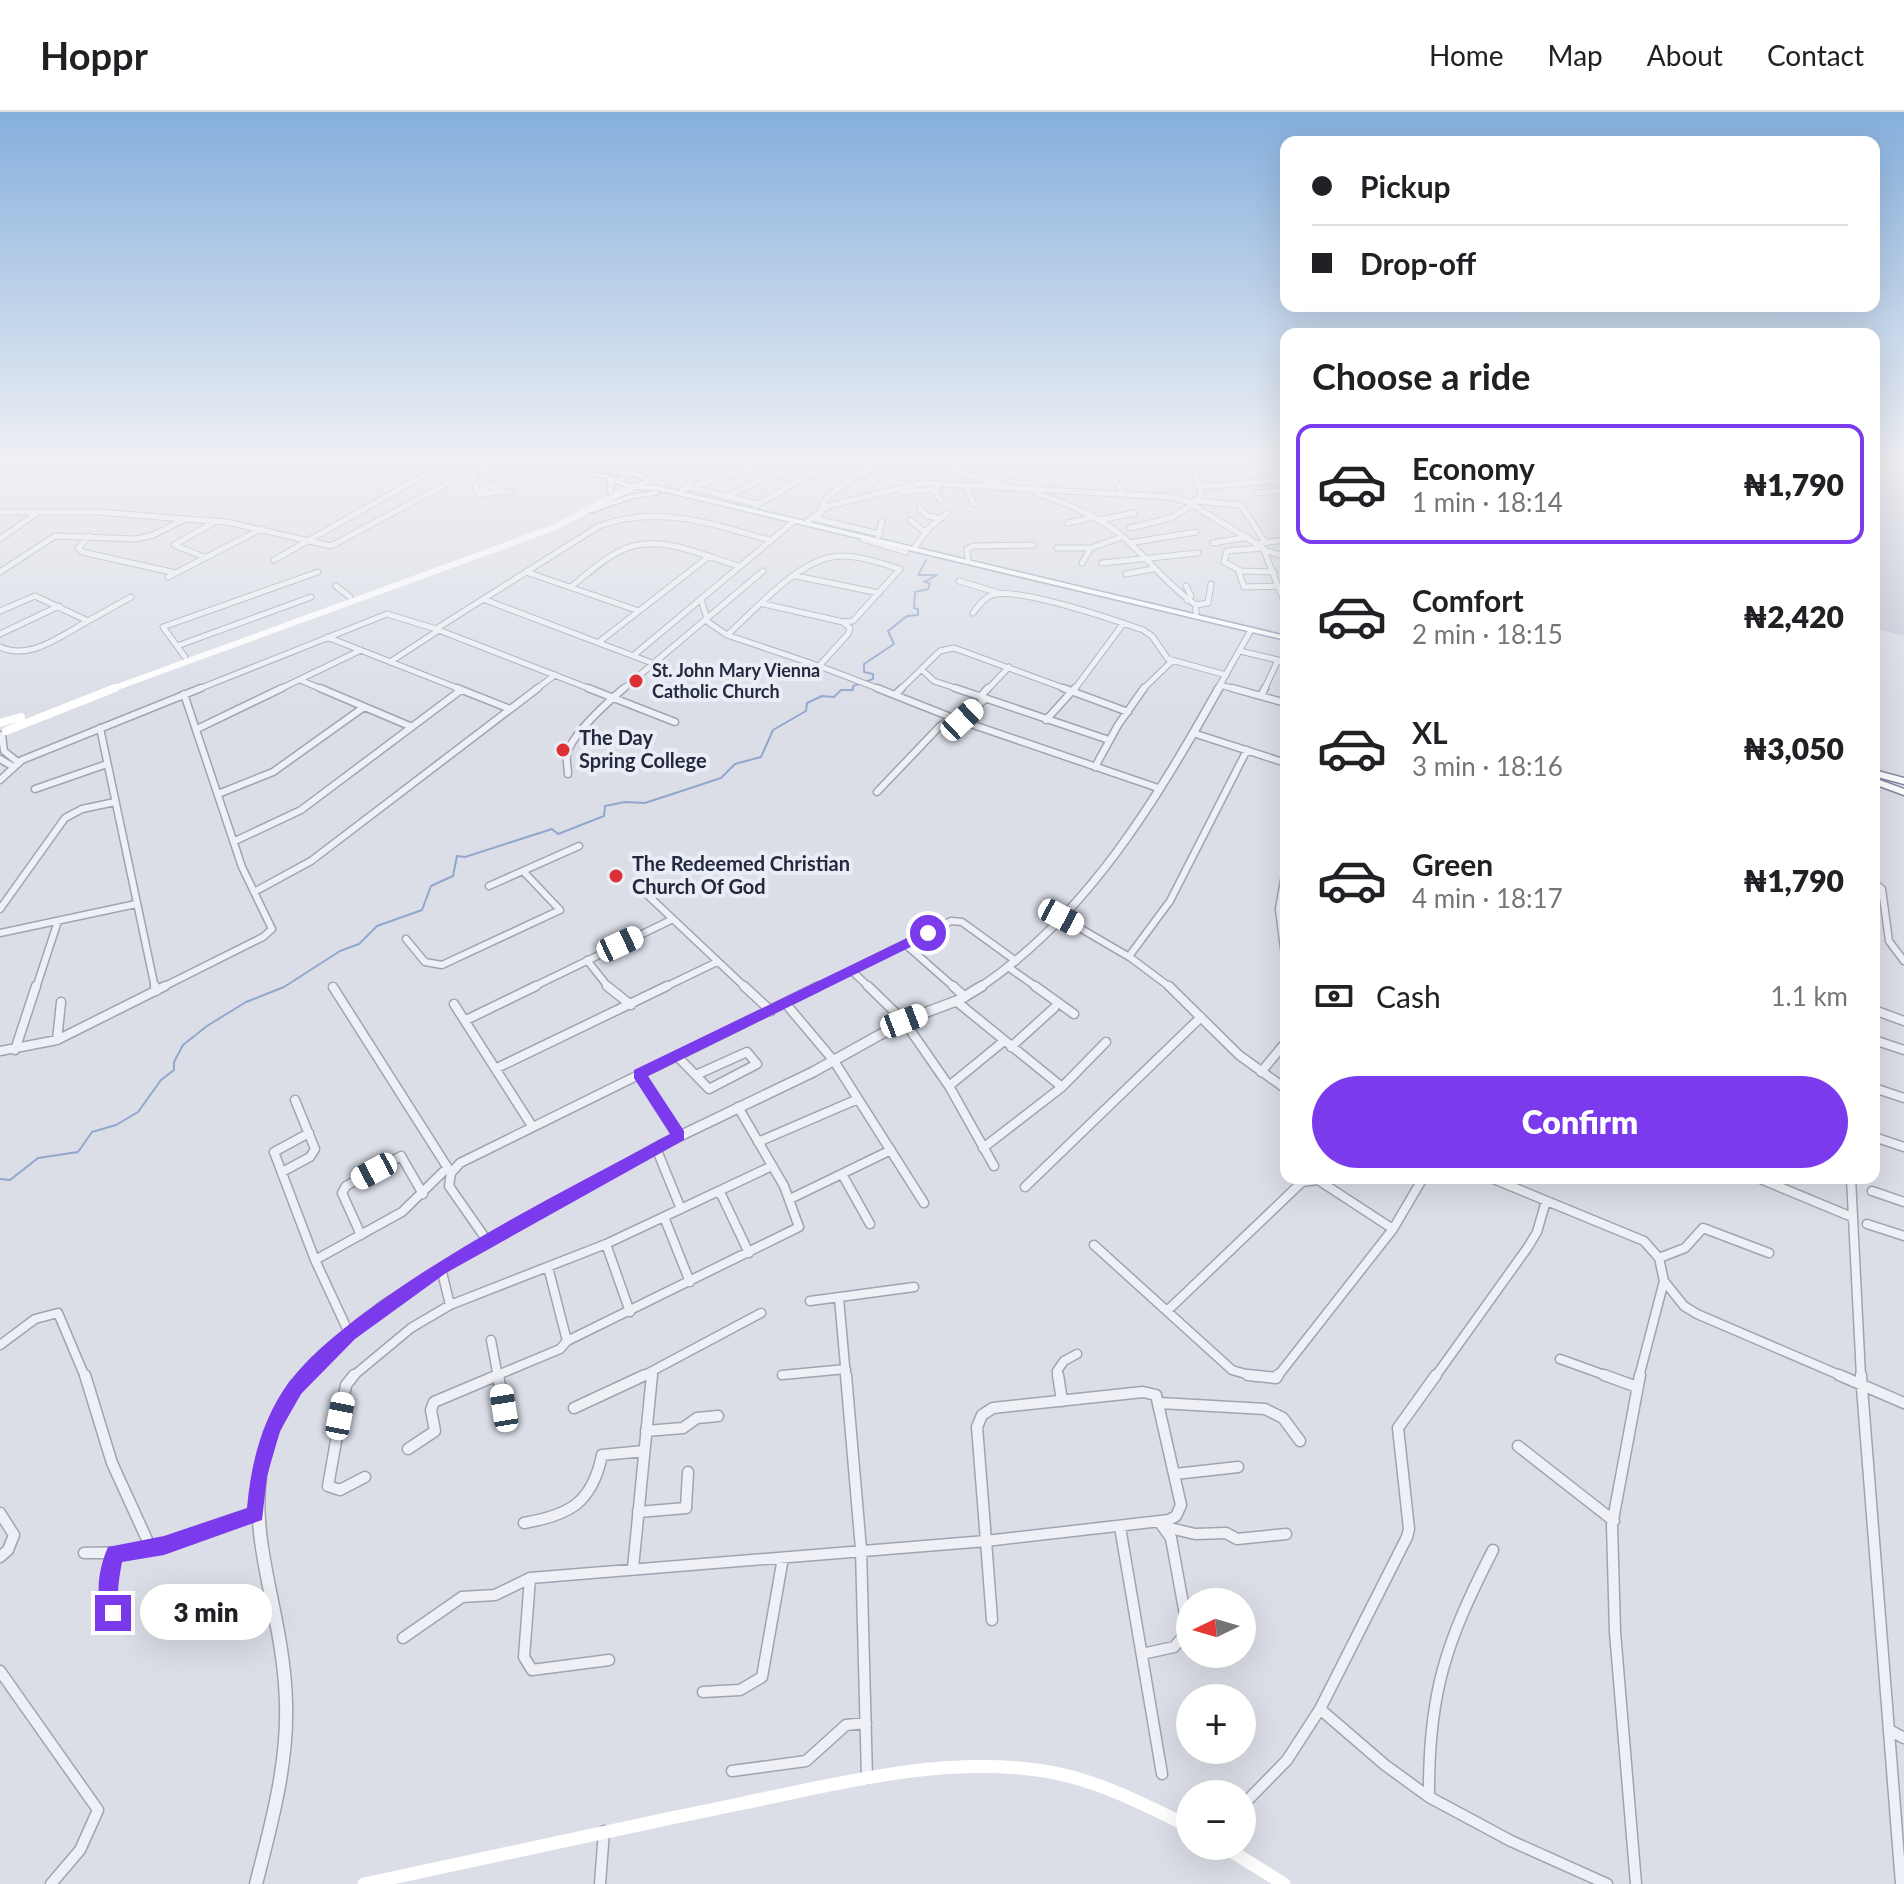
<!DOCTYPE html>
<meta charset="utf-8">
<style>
:root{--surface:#fff;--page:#f2f2f2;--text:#202124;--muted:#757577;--line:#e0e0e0;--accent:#7c3aed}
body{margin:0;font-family:Lato,sans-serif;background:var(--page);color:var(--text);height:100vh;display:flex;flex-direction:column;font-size:30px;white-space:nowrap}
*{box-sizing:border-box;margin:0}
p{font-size:26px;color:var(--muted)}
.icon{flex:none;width:44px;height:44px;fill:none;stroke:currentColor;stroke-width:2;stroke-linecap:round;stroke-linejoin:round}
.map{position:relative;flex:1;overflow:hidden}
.side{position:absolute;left:1280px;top:216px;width:600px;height:856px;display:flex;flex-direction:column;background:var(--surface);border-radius:16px;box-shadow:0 8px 32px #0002}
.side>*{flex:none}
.hud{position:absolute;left:1280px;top:24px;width:600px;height:176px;border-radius:16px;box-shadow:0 8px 32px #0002;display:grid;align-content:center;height:176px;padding:0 32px;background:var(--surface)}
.needle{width:52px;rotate:265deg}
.buttons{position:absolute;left:1176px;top:1476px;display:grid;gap:16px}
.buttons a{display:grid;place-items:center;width:80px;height:80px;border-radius:50%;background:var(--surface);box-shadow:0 8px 32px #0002;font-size:40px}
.end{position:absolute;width:36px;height:36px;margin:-18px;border:10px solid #7c3aed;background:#fff;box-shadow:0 0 0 4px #fff}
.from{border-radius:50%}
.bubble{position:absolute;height:56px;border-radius:28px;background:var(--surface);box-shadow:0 8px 32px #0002;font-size:26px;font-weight:800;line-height:56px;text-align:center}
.car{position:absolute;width:24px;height:48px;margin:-24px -12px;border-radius:10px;box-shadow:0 0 6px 2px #0007;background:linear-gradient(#fff 24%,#345 0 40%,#fff 0 76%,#345 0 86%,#fff 0)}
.hud b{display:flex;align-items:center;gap:28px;height:76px;font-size:30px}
.hud b+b{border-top:2px solid var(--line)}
.hud i{width:20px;height:20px;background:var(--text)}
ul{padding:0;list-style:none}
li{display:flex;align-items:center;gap:24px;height:120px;margin:0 16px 12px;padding:0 16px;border:4px solid transparent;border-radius:16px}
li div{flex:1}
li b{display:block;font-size:30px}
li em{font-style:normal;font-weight:800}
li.active{border-color:var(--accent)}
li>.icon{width:72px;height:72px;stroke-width:1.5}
h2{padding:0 32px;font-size:36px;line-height:96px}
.pay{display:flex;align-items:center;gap:20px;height:88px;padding:0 32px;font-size:30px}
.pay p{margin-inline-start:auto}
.action{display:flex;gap:16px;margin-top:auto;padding:16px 32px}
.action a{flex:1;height:92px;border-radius:48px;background:var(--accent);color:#fff;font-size:32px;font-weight:800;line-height:92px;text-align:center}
header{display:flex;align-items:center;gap:48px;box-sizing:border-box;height:112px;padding:0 40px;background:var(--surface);border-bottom:2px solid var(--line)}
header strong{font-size:38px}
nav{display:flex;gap:44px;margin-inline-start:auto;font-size:28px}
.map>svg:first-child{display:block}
.built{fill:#c9cdda}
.green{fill:#bed2bb}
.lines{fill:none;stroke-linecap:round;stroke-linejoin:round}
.stream{stroke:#91a7cc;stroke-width:2}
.minor-far3-casing{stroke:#a0a4b1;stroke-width:7}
.minor-far2-casing{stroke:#a0a4b1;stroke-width:9}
.minor-far1-casing{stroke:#a0a4b1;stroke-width:11}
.minor-casing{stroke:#a0a4b1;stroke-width:13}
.tertiary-far3-casing{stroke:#a0a4b1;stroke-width:7}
.tertiary-far2-casing{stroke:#a0a4b1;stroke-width:10}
.tertiary-far1-casing{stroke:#a0a4b1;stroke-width:12}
.tertiary-casing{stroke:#a0a4b1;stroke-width:15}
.primary-casing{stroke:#99a1b4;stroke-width:3}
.trunk-casing{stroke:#81899f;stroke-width:3}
.minor-far3{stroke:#eef0f5;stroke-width:5}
.minor-far2{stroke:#eef0f5;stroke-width:6}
.minor-far1{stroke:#eef0f5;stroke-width:8}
.minor{stroke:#eef0f5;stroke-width:10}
.tertiary-far3{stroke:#eef0f5;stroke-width:5}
.tertiary-far2{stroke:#eef0f5;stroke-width:7}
.tertiary-far1{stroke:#eef0f5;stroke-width:9}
.tertiary{stroke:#eef0f5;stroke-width:12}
.secondary-far2{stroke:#fff;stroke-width:6}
.secondary-far1{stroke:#fff;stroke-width:8}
.secondary{stroke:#fff;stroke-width:13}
.primary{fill:#fff;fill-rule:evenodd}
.trunk{fill:#fff;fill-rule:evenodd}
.route{fill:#7c3aed}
.poi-dot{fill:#dc3035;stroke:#eaedf5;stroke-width:3}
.labels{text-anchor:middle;stroke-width:8;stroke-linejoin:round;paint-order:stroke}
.far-poi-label{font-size:18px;font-weight:bold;fill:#232a3f;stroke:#eaedf5;text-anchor:start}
.poi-label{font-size:20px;font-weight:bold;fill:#232a3f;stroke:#eaedf5;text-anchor:start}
</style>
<header>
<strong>Hoppr</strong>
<nav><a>Home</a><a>Map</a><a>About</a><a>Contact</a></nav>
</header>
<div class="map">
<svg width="1904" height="1772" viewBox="0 0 1904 1772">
<rect width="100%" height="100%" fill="#dbdee7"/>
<path class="built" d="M1874,349H1904V524L1874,516Z"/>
<path class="green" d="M624,349H744L737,351L740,356L736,357L729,350L682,359L621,356Z"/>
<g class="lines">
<path class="stream" d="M865,570L873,567V562L864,560V552L894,532L888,519L907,504L918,503V497L914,496L915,480L928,477L930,471L924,470L937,463H918L926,448
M0,1067L10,1068L38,1046L78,1040L92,1020L116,1013L138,1000L161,968L174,958V950L183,933L207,914L246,890L284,875L340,839L359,832L377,814L422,798L431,774L453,764L457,744L465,745L552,717L558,722L604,704L605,694L625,690L645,691L721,666L735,652L761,645L773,618L806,599L807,591L822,584L834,585L841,578H853V574L859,572"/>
<g class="minor-far3-casing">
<path id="minor-far3" d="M576,349L587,355
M1102,349L1123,381
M1185,349L1201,375L1199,386L1194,389
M877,350L953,358L1007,375
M1104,351L1120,349
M479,357L511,355L534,358
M955,357L978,349
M862,360L887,381
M1192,361L1213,356L1286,357
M687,362L691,369L689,375L758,392
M995,368L1016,360L1091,349
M495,374L497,380L479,383L477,379Z
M966,374L974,392
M938,375L934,377L941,389
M1201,375L1279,368L1286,373
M682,378L757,355L799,349
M477,379L473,363L491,349
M497,380H511
M902,380L934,377
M1033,380C1065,391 1097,403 1123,425C1148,446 1168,474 1196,493V501
M1257,381L1286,378
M726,385L775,362L874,351
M1196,389L1241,393L1265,430
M755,394L821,356
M821,397L827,385L873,352
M920,397L927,404L939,406
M0,400H98L185,407L153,423L136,427L55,424L0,460
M821,401L816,407L880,422
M185,407L227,410L331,434L450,370L445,362L429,359
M910,408L926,421
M1099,408L1134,401
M808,409L828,394L923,371L1171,385L1188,390L1263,436L1286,494
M1068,411L1094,405
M1130,416L1171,406L1192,393
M89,424L78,436L82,440L176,461
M878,424L882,409
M0,427L37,401
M863,427L906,440
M1129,431L1196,420
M1213,431L1248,425
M1260,431L1286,428
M915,435L929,416L947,401
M1057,436H1091L1122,425
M1263,436L1227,439L1224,450L1241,459L1274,460
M1264,438L1286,445
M204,445L174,433L216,409
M968,447L967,437L974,434L1033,433
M274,448L428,361L433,349
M1082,451L1091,436
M1102,451L1198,441
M526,460L639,499
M1239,460L1244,475L1279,474
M1126,462L1153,457
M796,464L879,481
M168,465L261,417
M959,469L999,481
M336,474L350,485
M1186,474L1191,484L1187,488
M571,475C587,462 603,447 622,438C659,421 702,443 738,454
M483,487L652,551
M701,487L708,510L727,523C754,499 796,451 832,445C855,441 879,451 900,457L853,509L843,510L764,492
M1196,493L1208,491L1211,472
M0,499L35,484L88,509C62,523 30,549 0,535
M973,501C979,493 986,483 997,482C1026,478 1112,507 1143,518L1152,524L1168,547L1226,563
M88,509L131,485
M436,517L599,414C658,393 711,411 769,428
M0,522L59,494
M727,523L819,554L848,522L850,516L843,510
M327,525L462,578
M599,530L707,446
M177,534L163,515L318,460
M1240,539L1286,550
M634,543L793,410
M185,545L177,534L311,485
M390,550L439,518
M819,554L882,578
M922,558L934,569L961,578
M300,568L324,578
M1220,573L1239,578
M196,578L387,502L436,517L593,578
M278,578L361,538
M535,578L555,563
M622,578L763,459
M900,578L940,539L954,536L1069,578
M987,578L1009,555
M1074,578L1123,512
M1142,578L1172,549
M1264,578L1278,548"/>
</g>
<g class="minor-far2-casing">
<path id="minor-far2" d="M320,576L412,615
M457,576L510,597
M588,576L675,610
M877,576L953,606
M955,576L1106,627
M1063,576L1128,600
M1232,576L1286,591
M897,581L902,576
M1261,584L1265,576
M980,585L988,576
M962,608L985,587
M1046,608L1075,576
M100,616L155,876
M197,617L282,576
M1193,621L1286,651
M2,623L4,639L18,650
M0,647L12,654
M1095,655L1118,613L1144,576
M568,662C568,656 566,649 567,643C570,623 609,589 624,576
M0,668L22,648L201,576
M35,677L107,652
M877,680L940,614L953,606L1158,676
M218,682L273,660L364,595
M235,729L301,698L461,578
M1286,757L1279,797L1286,852
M1874,771L1882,777L1889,829L1904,849
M489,774L579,734
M638,774L746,876
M254,780L311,749L538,576
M0,797L65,706L82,697L115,690
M1061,805L1131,846L1171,876
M0,821L136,792
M406,827L425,850L442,853L560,798L523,759
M905,832L955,876
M1130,843L1170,789L1247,638
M587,848L609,876
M1008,855L1038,876
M853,860L870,876
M36,876L58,809
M161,876L263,825L272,817L242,755L184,582
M531,876L671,808
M663,876L717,850
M815,876L951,809L962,810L1016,849"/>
</g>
<g class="minor-far1-casing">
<path id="minor-far1" d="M155,874L156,879
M607,874L631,893
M744,874L771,899
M868,874L904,909L949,974L994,1054
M953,874L965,885
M1035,874L1074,902
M1169,874L1239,943L1286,977
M333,875L451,1061
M956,889L1062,975
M454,892L532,1014
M786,892L834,949L924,1091
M1874,898L1904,909
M466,908L536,874
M57,928L61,890
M1874,928L1904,938
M1011,935L1054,896
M15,938L36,874
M0,939L57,928L165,874
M677,944L709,977L757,952L747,940L696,963
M497,956L667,874
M1261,960L1286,930
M639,962L679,1024
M949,974L1004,929
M1874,976L1904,986
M309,1021L274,1040L315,1148L349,1221
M1874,1025L1904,1035
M758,1030L858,987
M656,1036L681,1097
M983,1036L1062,975L1106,930
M282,1060L310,1045L315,1037L295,988
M842,1062L870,1112
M1491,1066L1644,1129L1659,1146L1664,1169
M1758,1066L1852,1105
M1851,1066L1861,1265
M1025,1075L1201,905
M1872,1079L1904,1090
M720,1080L749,1141
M790,1087L891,1038
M664,1105L690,1170
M1867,1112L1904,1124
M361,1123L342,1081L346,1074L401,1044L423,1082
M488,1130L449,1074L451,1061L460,1051L819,874
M606,1132L630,1200
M1094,1133L1232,1258L1256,1265
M1659,1146L1685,1136L1703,1116L1769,1141
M315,1148L402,1100L447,1056
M548,1155L567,1229
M441,1156L450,1193
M839,1186L846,1265
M810,1189L914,1175
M1167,1199L1302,1070L1318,1068L1393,1117
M491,1228L498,1265
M0,1233L35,1207L58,1201L85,1265
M1560,1247L1610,1265
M782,1263L846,1257
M352,1265L411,1216L450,1193L606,1132L772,1054
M493,1265L560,1237L567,1229L799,1115L784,1074L738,995
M641,1265L761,1201
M652,1265V1260
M1058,1265L1057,1259L1064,1249L1077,1242
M1277,1265L1393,1117L1423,1066
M1435,1265L1528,1135L1537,1120L1546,1089
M1639,1265L1664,1169L1684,1194L1697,1202L1844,1265"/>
</g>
<g class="minor-casing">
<path id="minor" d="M85,1263L112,1351L149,1432L164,1434L255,1402
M354,1263L346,1273L328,1374L340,1378L365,1365
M498,1263L504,1296
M846,1263L861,1437L867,1666
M1058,1263L1062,1289
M1248,1263L1276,1266L1278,1263
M1604,1263L1637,1275
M1839,1263L1904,1291
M1861,1263L1901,1772
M1143,1280L1156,1283L1181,1393L1176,1404L1169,1408L986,1429L977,1315L982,1303L993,1296Z
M1160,1291L1265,1297L1283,1306L1300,1329
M574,1296L645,1263
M646,1319L683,1316L697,1306L718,1304
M1518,1334L1614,1409
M408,1337L435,1319L431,1298L434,1290L498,1263
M1175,1362L1238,1355
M638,1400L686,1396L688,1360
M0,1401L14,1423L8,1438L0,1445
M524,1411C570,1403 592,1391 602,1343L644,1339
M1120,1415L1162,1662
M1165,1415L1195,1422L1226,1421L1237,1427L1286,1422
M986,1429L992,1508
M1493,1438C1446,1530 1428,1581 1429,1685L1511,1729L1607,1772
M84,1441L135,1440L153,1433
M633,1456L652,1263
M530,1466L524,1545L532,1558L609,1548
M113,1501L108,1480L114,1442
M403,1526L462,1485L495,1483L530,1466L986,1429
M1142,1542L1174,1535L1188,1519L1171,1426L1160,1411
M0,1559L98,1698L80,1738L51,1772
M703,1580L740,1578L762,1565L783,1446
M1320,1597L1385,1653L1429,1685
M1891,1619L1904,1626
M732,1659L806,1649L846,1613L866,1611
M1242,1694L1287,1648L1320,1597L1407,1425L1409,1417L1398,1316L1436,1263
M600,1772L604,1719
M1636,1772L1615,1520L1612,1413L1640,1263"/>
</g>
<g class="tertiary-far3-casing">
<path id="tertiary-far3" d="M1217,578L1251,518"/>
</g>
<g class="tertiary-far2-casing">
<path id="tertiary-far2" d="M979,876C1088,803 1156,688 1219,576"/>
</g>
<g class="tertiary-far1-casing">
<path id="tertiary-far1" d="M305,1265L348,1221L384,1193L460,1145L661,1033L813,960L908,907L959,888L982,874"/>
</g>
<g class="tertiary-casing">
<path id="tertiary" d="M256,1772C271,1713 288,1653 286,1591C283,1467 214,1378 306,1263"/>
</g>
<g class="primary-casing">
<path id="primary" d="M534,349H545L610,364L618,368L623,363L605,360L608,358L634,360L649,365V371L643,373L657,374L1286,524V528L657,378L632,377L614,370L613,380L610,382L607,380L609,372L606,366ZM634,364L643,366L644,369L632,373L622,370L625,366Z
M656,379L659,381L658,382L633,386L589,401L586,399L630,383Z"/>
</g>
<g class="trunk-casing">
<path id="trunk" d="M1874,658L1904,666V672L1874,664Z
M1874,666L1904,677V683L1874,672Z"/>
</g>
<use href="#minor-far3" class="minor-far3"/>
<use href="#minor-far2" class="minor-far2"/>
<use href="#minor-far1" class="minor-far1"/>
<use href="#minor" class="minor"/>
<use href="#tertiary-far3" class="tertiary-far3"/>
<use href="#tertiary-far2" class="tertiary-far2"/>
<use href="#tertiary-far1" class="tertiary-far1"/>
<use href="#tertiary" class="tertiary"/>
<path class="secondary-far2" d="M109,578L553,416L632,375"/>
<path class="secondary-far1" d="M0,611L21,605
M6,619L115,576"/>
<path class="secondary" d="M1223,1734L1284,1772
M364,1772C490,1744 617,1717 744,1691C840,1671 938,1645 1037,1658C1092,1665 1141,1691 1190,1715"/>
<use href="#primary" class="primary"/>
<use href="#trunk" class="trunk"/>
</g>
<linearGradient id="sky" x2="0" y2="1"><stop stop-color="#85afdd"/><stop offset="0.58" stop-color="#eff0f4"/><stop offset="1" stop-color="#eff0f4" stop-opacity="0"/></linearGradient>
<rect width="1904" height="597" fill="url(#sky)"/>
<path class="route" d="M928,816L933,818V824L648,964L684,1019V1028L446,1161L355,1227L301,1282L280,1319L267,1364L262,1408L164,1443L122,1450C119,1468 115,1484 122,1501L120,1508L113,1511L106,1508C94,1486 98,1458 108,1435L164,1424L247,1396C251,1351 262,1307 289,1270C315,1237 351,1210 385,1186C474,1123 574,1074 670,1022L634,966V958Z"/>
<g class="poi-dot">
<circle cx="636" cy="569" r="8"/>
<circle cx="563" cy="638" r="8"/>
<circle cx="616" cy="764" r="8"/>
</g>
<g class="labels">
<g class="far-poi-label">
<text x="652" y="565">St. John Mary Vienna<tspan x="652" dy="21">Catholic Church</tspan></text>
</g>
<g class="poi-label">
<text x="579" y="633">The Day<tspan x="579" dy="23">Spring College</tspan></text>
<text x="632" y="759">The Redeemed Christian<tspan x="632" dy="23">Church Of God</tspan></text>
</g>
</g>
</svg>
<div class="buttons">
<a><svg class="needle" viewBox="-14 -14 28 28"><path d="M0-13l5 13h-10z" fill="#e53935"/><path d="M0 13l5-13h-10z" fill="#757577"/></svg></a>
<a>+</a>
<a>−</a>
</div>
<i class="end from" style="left:928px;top:821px"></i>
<i class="end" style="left:113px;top:1501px"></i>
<div class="bubble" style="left:140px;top:1472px;width:132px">3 min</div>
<i class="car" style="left:962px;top:608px;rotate:47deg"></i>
<i class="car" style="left:1061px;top:805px;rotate:118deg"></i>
<i class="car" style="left:620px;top:832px;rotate:65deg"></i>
<i class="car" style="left:904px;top:909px;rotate:69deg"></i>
<i class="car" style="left:374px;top:1059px;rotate:242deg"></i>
<i class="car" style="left:504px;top:1296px;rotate:351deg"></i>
<i class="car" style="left:340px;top:1304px;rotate:11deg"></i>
<div class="hud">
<b><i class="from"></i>Pickup</b>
<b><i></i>Drop-off</b>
</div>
<section class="side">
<h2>Choose a ride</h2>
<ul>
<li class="active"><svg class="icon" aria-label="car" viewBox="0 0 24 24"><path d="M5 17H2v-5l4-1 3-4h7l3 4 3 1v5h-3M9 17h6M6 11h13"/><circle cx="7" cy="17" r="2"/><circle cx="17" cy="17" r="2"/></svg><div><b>Economy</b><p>1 min · 18:14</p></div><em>₦1,790</em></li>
<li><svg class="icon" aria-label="car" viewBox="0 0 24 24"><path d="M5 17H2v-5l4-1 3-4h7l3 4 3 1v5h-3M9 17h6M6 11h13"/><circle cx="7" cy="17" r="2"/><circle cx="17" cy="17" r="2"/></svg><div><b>Comfort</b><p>2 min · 18:15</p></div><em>₦2,420</em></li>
<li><svg class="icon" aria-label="car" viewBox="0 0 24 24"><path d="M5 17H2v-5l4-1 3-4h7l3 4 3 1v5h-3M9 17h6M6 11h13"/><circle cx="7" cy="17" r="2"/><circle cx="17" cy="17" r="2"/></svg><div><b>XL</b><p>3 min · 18:16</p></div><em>₦3,050</em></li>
<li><svg class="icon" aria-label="car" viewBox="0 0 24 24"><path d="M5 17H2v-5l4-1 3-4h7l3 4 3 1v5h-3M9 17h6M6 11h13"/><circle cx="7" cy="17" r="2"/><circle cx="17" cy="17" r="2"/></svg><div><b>Green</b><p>4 min · 18:17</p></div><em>₦1,790</em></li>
</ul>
<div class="pay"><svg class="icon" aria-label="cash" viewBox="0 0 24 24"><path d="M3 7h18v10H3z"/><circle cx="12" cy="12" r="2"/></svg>Cash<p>1.1 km</p></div>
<div class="action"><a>Confirm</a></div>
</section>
</div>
